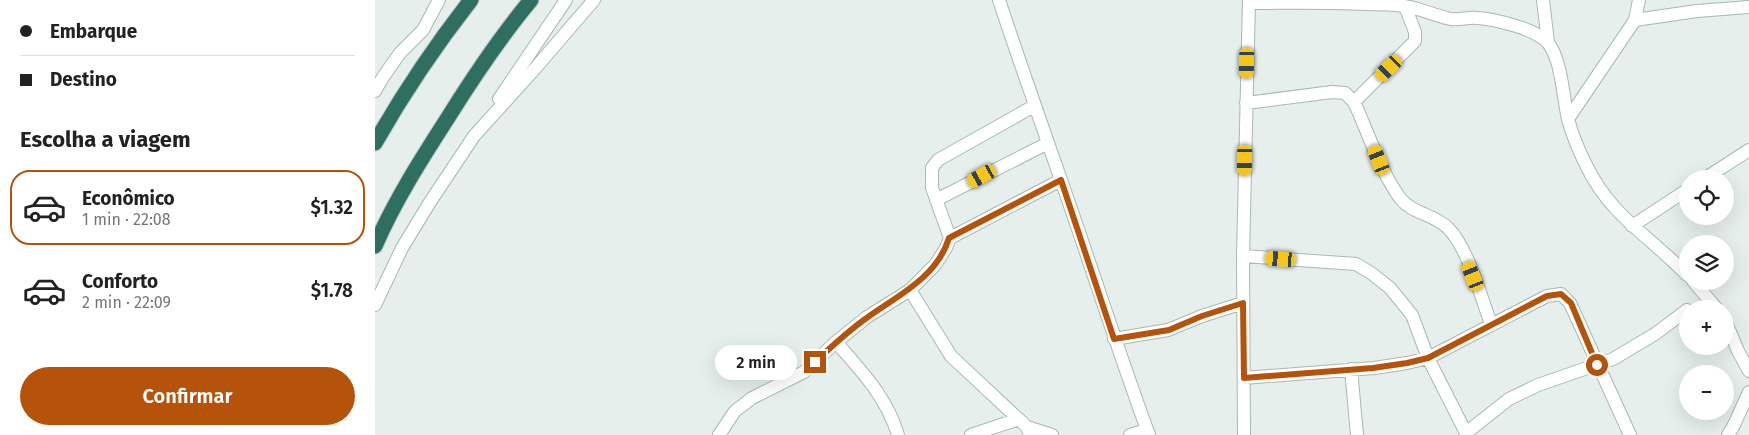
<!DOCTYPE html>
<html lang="pt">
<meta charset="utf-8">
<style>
:root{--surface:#fff;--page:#f2f2f2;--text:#222;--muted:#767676;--line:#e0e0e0;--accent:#b45309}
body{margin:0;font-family:"Fira Sans",sans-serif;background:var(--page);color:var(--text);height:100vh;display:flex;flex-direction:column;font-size:19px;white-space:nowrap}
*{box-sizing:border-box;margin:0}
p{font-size:16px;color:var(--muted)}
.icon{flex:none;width:28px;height:28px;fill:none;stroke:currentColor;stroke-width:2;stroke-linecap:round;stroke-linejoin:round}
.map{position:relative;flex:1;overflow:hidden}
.side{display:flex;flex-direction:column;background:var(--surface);width:375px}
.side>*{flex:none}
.banner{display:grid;align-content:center;height:110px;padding:0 20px;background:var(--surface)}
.controls{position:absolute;left:1304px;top:170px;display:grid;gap:10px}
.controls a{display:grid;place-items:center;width:55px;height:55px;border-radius:50%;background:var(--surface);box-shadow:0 5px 20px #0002;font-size:25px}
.end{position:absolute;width:22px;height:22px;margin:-11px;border:6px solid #b45309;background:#fff;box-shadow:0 0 0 2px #fff}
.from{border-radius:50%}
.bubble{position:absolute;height:35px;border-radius:18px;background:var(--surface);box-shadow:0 5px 20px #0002;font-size:16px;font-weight:600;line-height:35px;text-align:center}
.car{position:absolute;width:15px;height:30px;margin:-15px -8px;border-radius:6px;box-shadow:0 0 4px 1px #0007;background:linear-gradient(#f5c518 24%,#345 0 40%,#f5c518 0 76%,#345 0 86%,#f5c518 0)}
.banner b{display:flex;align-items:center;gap:18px;height:48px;font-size:19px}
.banner b+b{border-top:1px solid var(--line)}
.banner i{width:12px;height:12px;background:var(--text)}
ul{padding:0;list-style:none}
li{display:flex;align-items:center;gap:15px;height:75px;margin:0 10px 8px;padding:0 10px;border:2px solid transparent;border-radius:20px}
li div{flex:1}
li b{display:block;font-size:19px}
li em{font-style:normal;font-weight:600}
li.current{border-color:var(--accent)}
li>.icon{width:45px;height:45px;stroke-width:1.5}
h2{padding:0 20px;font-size:22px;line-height:60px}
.action{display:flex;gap:10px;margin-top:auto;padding:10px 20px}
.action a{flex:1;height:58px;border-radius:30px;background:var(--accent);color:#fff;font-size:20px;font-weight:600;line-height:58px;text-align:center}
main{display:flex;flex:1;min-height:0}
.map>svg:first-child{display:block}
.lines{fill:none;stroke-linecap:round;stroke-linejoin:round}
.minor-casing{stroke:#a8b8b2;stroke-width:14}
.highway-casing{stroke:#c2cac8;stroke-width:17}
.minor{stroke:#fff;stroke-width:12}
.highway{stroke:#2f6f62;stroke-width:15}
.route{stroke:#b45309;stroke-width:6}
</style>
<main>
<section class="side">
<div class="banner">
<b><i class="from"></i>Embarque</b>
<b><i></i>Destino</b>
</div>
<h2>Escolha a viagem</h2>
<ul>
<li class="current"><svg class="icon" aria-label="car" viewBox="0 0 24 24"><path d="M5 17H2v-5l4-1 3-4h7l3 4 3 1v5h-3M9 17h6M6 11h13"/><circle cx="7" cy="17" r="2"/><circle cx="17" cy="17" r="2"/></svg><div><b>Econômico</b><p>1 min · 22:08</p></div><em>$1.32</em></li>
<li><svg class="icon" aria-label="car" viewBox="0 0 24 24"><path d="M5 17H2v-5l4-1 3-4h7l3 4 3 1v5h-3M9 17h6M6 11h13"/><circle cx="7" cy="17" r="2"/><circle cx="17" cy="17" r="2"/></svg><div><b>Conforto</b><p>2 min · 22:09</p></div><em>$1.78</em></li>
</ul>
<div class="action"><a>Confirmar</a></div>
</section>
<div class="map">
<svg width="1374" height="435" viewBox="0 0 1374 435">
<rect width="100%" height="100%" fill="#e6efeb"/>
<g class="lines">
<g class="minor-casing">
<path id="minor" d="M624,0C644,60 665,120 686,180C716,265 743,351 774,435
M1168,0L1173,42
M874,3C913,3 952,2 991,4C1004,4 1016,4 1029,6C1045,8 1060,16 1076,19C1085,20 1094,17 1102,18C1119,19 1162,29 1173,43C1187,60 1188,98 1193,119C1197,134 1204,151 1211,165C1236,217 1275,236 1312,275
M1260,20L1322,11L1374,7
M0,91L8,77L25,53L48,30L64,0
M124,99L191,0
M979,102L1040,41V32L1030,6
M871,103L957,92L970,93L979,102C994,134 1004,169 1025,198C1037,214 1059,214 1073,228C1093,248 1106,297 1116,324
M1193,119L1260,20L1264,0
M1329,179L1374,150
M561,200L673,143
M1257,226L1312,190
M575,238L686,180
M868,256L981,264L996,273L1015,288L1037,315L1053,358L1092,435
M1318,281L1342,309
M535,290L576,356L652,427L655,435
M0,305L27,248L55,202L99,136L157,72L219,0
M1350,320L1363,351L1374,371
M739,339L793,330L827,316L868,303
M461,342C487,372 511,396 523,435
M976,369L982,435
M869,378L999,368L1032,363L1053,358L1172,296L1186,294L1195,303L1255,435
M652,427L677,435
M1091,433L1134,399L1163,385L1238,359L1280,334L1312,310
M344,435L360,411L368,405L377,398L429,372L461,342L492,317L535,290L560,265L571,248L575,238L557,188V168L563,160L659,106
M596,435L644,419
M755,435L772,430
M869,435L868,256L874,0
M1353,435L1358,427L1374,392"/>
</g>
<g class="highway-casing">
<path id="highway" d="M0,143C29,92 60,46 96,0
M0,246C20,200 47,158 74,116C99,76 126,36 156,0"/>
</g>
<use href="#minor" class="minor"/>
<use href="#highway" class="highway"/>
</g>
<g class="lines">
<path class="route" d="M440,362C457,346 474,330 493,317C524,295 562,277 574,238L686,180L739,339L794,330L827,316L868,303L869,378L998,368L1032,363L1053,358L1172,296L1186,294L1196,303L1222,365"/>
</g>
</svg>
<div class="controls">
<a><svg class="icon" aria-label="locate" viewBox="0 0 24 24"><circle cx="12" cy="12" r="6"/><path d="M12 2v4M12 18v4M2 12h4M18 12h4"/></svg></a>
<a><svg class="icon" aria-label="layers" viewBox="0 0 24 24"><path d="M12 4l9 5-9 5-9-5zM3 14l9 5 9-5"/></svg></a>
<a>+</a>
<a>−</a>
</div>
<i class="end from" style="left:1222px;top:365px"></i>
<i class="end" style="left:440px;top:362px"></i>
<div class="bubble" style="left:340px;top:345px;width:82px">2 min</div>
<i class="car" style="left:872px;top:63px;rotate:181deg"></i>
<i class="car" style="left:1014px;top:68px;rotate:226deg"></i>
<i class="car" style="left:870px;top:160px;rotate:181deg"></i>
<i class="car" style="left:1004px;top:160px;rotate:338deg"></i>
<i class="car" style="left:607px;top:176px;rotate:241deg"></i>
<i class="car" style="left:906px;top:259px;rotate:274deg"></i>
<i class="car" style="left:1098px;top:276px;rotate:338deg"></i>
</div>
</main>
